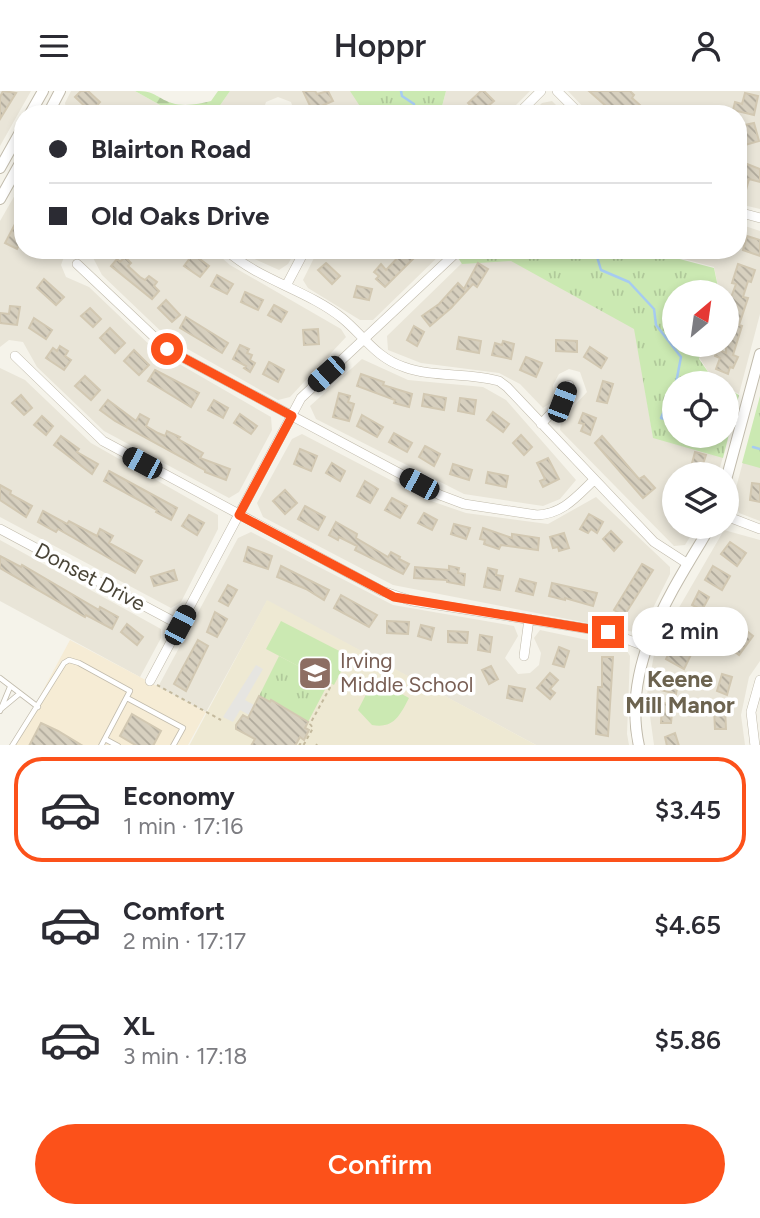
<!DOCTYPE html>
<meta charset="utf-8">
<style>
:root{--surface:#fff;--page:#f7f7f7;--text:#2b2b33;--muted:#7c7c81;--line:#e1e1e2;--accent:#fc511a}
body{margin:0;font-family:Figtree,sans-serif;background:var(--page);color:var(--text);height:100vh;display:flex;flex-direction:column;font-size:26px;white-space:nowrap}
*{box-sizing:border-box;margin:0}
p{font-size:23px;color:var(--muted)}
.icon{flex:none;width:38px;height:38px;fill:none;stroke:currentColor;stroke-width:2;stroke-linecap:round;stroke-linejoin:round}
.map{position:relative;height:654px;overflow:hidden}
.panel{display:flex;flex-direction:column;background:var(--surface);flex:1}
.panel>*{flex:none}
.guide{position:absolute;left:14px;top:14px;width:733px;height:154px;border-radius:28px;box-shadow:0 4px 10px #0003;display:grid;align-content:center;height:154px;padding:0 35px;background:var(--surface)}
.needle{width:46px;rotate:29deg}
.fabs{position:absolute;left:662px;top:189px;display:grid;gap:14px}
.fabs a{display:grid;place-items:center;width:77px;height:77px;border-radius:50%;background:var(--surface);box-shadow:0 4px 10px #0003;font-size:35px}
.end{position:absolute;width:32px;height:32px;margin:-16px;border:9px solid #fc511a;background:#fff;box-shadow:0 0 0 4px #fff}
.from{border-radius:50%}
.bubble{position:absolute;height:49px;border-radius:24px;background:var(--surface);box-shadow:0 4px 10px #0003;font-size:23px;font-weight:600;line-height:49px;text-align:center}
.car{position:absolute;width:21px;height:42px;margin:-21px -10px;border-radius:9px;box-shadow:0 0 5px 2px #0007;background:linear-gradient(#222 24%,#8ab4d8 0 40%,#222 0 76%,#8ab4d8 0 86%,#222 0)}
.guide b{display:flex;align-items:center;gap:24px;height:66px;font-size:26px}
.guide b+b{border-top:2px solid var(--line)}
.guide i{width:18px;height:18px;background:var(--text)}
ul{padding:12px 0 0;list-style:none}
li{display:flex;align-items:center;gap:21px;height:105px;margin:0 14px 10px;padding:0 21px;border:4px solid transparent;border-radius:28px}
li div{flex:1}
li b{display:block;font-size:26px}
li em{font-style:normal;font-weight:600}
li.current{border-color:var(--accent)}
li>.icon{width:63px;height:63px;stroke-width:1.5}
.cta{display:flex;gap:14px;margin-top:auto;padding:14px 35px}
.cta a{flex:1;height:80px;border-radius:42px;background:var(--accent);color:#fff;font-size:28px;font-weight:600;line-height:80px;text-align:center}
header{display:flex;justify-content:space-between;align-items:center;height:91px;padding:0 35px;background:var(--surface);font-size:32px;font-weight:600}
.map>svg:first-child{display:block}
.residential{fill:#e9e5d8}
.commercial{fill:#f6ecd5}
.education{fill:#eee9d3}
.green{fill:#cbe9b2}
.forest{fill:url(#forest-firs)}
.park{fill:url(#park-tufts)}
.parking{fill:#e6e5e1}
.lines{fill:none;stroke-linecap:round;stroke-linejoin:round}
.stream{stroke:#a6cbf1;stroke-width:2.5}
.building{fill:url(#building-back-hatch);stroke:#d2c8b2;stroke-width:2}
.service-casing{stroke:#c1bbac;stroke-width:6}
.minor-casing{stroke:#c1bbac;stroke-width:10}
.tertiary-casing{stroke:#c1bbac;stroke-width:12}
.path{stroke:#c3b99d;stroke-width:2;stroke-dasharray:3.5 3.5;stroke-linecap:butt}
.service{stroke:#fff;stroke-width:4.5}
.minor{stroke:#fff;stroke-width:9}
.tertiary{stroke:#fff;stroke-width:10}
.route{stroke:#fc511a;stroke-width:9}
.labels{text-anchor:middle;stroke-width:7;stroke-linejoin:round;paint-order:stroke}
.street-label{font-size:21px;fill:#494437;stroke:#fff}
.education-label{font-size:21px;fill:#785e54;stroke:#fff;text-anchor:start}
.neighbourhood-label{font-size:23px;font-weight:bold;fill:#6c634f;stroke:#fff}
</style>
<header><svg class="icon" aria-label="menu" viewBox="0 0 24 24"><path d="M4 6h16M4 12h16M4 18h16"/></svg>Hoppr<svg class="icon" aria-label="person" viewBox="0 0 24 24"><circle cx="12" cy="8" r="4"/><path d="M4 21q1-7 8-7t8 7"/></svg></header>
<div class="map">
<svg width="760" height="655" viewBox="0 0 760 655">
<defs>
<pattern id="forest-firs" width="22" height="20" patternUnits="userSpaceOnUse" patternTransform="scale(1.75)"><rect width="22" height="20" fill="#cbe9b2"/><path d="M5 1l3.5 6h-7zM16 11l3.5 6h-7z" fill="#b0c99a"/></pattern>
<pattern id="park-tufts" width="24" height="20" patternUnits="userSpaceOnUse" patternTransform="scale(1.75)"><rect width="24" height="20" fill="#cbe9b2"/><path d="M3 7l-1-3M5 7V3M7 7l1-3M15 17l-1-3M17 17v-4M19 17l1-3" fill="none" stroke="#b0c99a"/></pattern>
<pattern id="building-back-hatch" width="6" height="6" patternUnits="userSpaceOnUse" patternTransform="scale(1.75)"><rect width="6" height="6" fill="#d7d0bf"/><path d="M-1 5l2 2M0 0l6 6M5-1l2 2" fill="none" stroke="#b0aa9c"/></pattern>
</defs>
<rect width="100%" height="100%" fill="#f5f3ea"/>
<path class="residential" d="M0,0H31L0,55Z
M71,0H135L176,23H67L65,12Z
M230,0H351L366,23H295L291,11L278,6L266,11L262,23H214Z
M446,0H530L507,23H440Z
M568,0H760V118L739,113L738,23H590Z
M552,10L565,23H531L542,12Z
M23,90V159H71L65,163L61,174L66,186L89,196L155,259L271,326L272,339L239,401L229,407L104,340L37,276L23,251L9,249L0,256V130Z
M739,133L760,140V223L739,303L726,296V292L714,290L699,266L703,254H726V201H717L718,195L714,176L650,159H738Z
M89,159H213L230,174L341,238L346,246L290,306L278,309L168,247L102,184Z
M241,159H296L288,173L279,179L246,164Z
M318,159H445L373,229H360L308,197L303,189Z
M511,169L635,237L653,346L723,366L718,383H674V436H696L685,454L674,455L560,339L561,329L587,301L580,281L569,278L559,283L553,294L554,310L543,317L520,293L499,282L421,272L388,259L387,245L462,172Z
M362,268L408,289L483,296L506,309L576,389L560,408L543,415L464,403L316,328L310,315Z
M0,277L25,289L91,352L218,424V438L181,511L171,517L0,426Z
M302,343L431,410L466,422L548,433L596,406L670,476V483L643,537L634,541L393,494L263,426L257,412L292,348Z
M743,371L760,376V430L739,422L733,408Z
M724,439L760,449V570L749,586L741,624L745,654H654L647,603L655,558Z
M251,441L393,514L514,535L518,545L505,567L518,583L530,582L539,574L541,562L534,547L540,539L625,557L630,565L627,643L629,654H536L267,510L206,621L158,596L238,447Z
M0,449L161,538V547L140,586L0,510Z"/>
<path class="commercial" d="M70,549L206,621L188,654L13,655Z"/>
<path class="education" d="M267,509L536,654L189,655Z"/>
<path class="green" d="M281,530L349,565L334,594L266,558Z
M374,588L409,607C400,624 394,638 372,634L358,619Z"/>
<path class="forest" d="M135,0C157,0 154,6 172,12C184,16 199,13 211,10L218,0H230L214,23H176Z"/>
<path class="park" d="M350,0H446L440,23H365Z
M453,159H645L714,177L718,196L717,201H674V254H703L699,268L716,292H674V345H726V297L739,304L723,367L653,347L634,238L511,170L462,173Z
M760,305V377L742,372Z
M279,565L329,591L308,631L272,609L270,611L259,605Z"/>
<path class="parking" d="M256,574L263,578L245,609L254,614L249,624L240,619L233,631L223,626Z"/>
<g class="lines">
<path class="stream" d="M401,0L402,5L414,13L415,23
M534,159H539
M595,159L601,179L629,191L654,218L656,234L681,266L676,292
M674,297L661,327L674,331
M715,345L720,346
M753,356L760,358"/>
</g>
<path class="building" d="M3,0L16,2L0,28V6Z
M81,0H88L100,11L91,21L75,6Z
M303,0H315L317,3L328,0L333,10L312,19Z
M481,0H484L494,10L479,23L468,12Z
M589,0H630L634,4L632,7L640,14L632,23L622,15L615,23Z
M745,2L758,5L754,24L733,19L735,11L742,13Z
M754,32L759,50L745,54L740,35Z
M742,71L760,78V91L749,88L746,99L738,97Z
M23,118V146L17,158L5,152Z
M747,145L760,149V165L743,159Z
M405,159H412L417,164L385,196L376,188L379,185L374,181L381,173L386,179Z
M193,163L209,175L200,186L184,175Z
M125,166L131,172L128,175L140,186L145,189L149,185L157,191L154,195L159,200L152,208L111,175L117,168L120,171Z
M326,172L340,185L332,193L318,179Z
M478,172L488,178L477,196L473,193L451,217L430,235L422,225L439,213L458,192L464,198Z
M738,173L755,179L751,191L748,190L743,206L748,207L739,234L742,235L733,264L738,266L733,277L730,276L728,283L716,278L720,267L715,265L717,258L726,262V237L733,222L726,220L736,193L732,192Z
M217,184L233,193L227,203L211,195Z
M44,188L64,206L56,214L37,197Z
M357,195L372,198L369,209L354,206Z
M245,201L263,209L258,219L241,211Z
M166,209L180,224L172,231L158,217Z
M274,214L287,221L281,231L268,224Z
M10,215L20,216L17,234L0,232V222L9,223Z
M90,217L101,228L93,236L81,225Z
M186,226L228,252L222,262L180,237Z
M34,227L52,239L46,248L29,237Z
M414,235L424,241L417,255L407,249Z
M110,237L125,252L115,262L100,247Z
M318,238L319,253L304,254L303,239Z
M459,246L481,250L479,262L457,258Z
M556,249L577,250V261L556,260Z
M503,250L514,253L511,268L492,264L495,252L502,254Z
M240,254L249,258L247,262L252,264L250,269L255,272L250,281L244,277L246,275L233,268Z
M60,255L68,260L65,265L71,269L64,279L46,267L53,257L57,260Z
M590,256L607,267L601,277L584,266Z
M134,259L149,274L139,284L124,270Z
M526,266L542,272L536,286L520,279Z
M269,271L284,279L278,291L263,283Z
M155,279L199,302L191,316L148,290Z
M361,283L384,291L383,294L412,303L409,316L394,312L395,309L357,295Z
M85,285L100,299L91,309L75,295Z
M603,290L613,293L607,312L597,310Z
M339,302L350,305L348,311L354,313L349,330L333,326Z
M424,303L446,307L444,319L422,315Z
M21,304L32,317L24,324L12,312Z
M460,307L476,309L474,323L458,320Z
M108,309L136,330L140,323L149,328L146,335L158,342L165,345L167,340L180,346L178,348L203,362L200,367L230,378L226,389L205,381V379L115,330L100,319Z
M214,309L228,317L223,327L208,319Z
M493,321L509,333L503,341L487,329Z
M583,322L596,327L590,344L581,340L584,333L579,332Z
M240,323L257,335L251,343L234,332Z
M362,324L383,336L377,346L357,335Z
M42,325L53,335L46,344L34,334Z
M394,342L412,352L407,361L389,351Z
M521,344L532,356L524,364L513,352Z
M61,345L79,358L77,361L98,373L92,383L54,354Z
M602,345L639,388L644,385L655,397L643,407L595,352Z
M425,355L440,363L434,375L419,366Z
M300,358L317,365L311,380L294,373Z
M695,361L706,364L701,379L691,376Z
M548,367L559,388L543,396L540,390L545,388L537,372Z
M332,372L345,380L340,390L326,382Z
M453,373L472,379L469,389L450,383Z
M109,380L177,417L171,429L156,421L157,419L104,390Z
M488,381L508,385L506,396L486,392Z
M365,390L378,398L370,412L357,405Z
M752,392L760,393V411L750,409Z
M0,394L11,400L10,403L32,415L26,426L0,409Z
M285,399L297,412L285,423L273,410Z
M392,407L407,415L400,427L385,419Z
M305,415L325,426L318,439L298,428Z
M43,420L67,433L69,430L97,445L100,438L113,445L109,452L142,470L135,482L58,438L56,441L38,431Z
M424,422L437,429L432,439L418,432Z
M589,423L603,431L597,442L591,438L588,442L580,438Z
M189,424L204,432L197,444L182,435Z
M336,431L357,443L356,447L388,466L391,461L400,466L399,468L409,473L403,483L355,459L357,455L339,446L338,449L329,444Z
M454,433L470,437L466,448L451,443Z
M483,437L512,447V443L539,447L538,459L501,454L499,458L484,453L485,449L480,448Z
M611,440L622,451L614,460L603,448Z
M564,442L569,457L559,460L558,456L553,457L550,446Z
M730,451L746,462L737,475L721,463Z
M248,456L272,465L268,478L244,470Z
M0,465L21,476L22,474L99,519L100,516L118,526L112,538L86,524L85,526L0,477Z
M642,473L653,479L624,525L614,519Z
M281,475L329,499L324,509L306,498L277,486Z
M449,475L459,477L458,482L465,483L464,494L447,491V489L414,487L415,476L449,479Z
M713,475L730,485L722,499L705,489Z
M488,477L497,479L496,484L503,485L500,499L484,496Z
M174,479L177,489L154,495L151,486Z
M520,488L536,492L533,504L516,500Z
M552,492L597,502L593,515L565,507V509L549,505Z
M228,494L237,499L228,515L219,510Z
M699,500L709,506L702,519L692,514Z
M341,504L377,524L369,536L334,517Z
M215,521L227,528L217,546L207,541Z
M686,526L696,532L692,538L701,543L684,578L666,568Z
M387,530L409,531L408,543L387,542Z
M127,533L143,546L137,554L121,541Z
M421,534L434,537L431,549L418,545Z
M743,537L753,545L739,564L729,556Z
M448,540L468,541L467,552L448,551Z
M480,544L492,546L490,561L478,559Z
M198,549L208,555L186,600L174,593Z
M559,556L569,560L564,576L553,573Z
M602,566H613L608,645L596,643L598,596H602Z
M491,575L498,588L489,593L482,579Z
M550,582L558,589L550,598L555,602L550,608L537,597Z
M664,582L679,585L676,603L661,599Z
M722,583L732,586L727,604L717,600Z
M509,595L525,598L522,610L507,607Z
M259,605L270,611L271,609L308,631L305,637L309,639L304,649L300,646L295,655H251L255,648L236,638V634L243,624L248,627Z
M662,612L673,613L671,632H661Z
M714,618H725L726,638H715Z
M132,623L161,640L153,655H137L120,645Z
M41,632L58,640L83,655H29Z
M675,642L679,655H667L665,646Z"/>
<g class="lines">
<g class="service-casing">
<path id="service" d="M0,587L38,616
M127,607L183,637L173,655
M1,618L19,603
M0,620L10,596
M105,648L118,655
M12,655L64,572L69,569L79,572L130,600L101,655"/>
</g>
<g class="minor-casing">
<path id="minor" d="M557,0L580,23
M278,23L279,21
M518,23L541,0
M738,121L760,127
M226,159C259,189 307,199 342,227C363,244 376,267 404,276C434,287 468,281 499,290L507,296L654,451L688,473
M77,173L167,258L440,404L464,413L537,424C563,423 577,405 594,389
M286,195L305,159
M15,265L103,350L382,500L412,510L608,541L647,556
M541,333L562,311L569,294
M726,425L760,438
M0,438L180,534
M524,565L529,528
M150,590L301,307L458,160
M755,655L751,621L760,589"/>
</g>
<g class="tertiary-casing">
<path id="tertiary" d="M30,23L43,0
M48,23L60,0
M0,77L23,36
M0,108L23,67
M726,389L760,263
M639,655C621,574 671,501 710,436"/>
</g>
<path class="path" d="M157,594L221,629
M299,655L300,653L303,655L313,637L310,633L332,593
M316,655L317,653"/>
<use href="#service" class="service"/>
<use href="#minor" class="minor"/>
<use href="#tertiary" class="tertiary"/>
</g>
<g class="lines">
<path class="route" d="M167,258L292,325L239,424L394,506L608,541"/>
</g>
<defs>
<g id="school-square" transform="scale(1.75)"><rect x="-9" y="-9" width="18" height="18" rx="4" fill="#8d6e63" stroke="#fff"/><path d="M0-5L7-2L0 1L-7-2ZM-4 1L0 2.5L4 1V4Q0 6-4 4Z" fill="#fff"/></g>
</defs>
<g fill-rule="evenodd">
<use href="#school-square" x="315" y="582"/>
</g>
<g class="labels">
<g class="street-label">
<text transform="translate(90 486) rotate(28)" y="7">Donset Drive</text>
</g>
<g class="education-label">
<text x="340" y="577">Irving<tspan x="340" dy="24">Middle School</tspan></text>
</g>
<g class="neighbourhood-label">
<text x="680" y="596">Keene<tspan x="680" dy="26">Mill Manor</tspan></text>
</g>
</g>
</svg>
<div class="fabs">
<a><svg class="needle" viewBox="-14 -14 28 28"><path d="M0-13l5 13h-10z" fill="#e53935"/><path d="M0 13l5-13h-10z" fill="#7c7c81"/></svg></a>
<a><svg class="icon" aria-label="locate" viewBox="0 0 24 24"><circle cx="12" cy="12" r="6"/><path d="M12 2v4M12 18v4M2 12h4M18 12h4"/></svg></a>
<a><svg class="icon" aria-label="layers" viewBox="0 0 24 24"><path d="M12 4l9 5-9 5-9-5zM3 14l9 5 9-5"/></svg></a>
</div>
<i class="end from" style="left:167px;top:258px"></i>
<i class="end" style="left:608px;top:541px"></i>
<div class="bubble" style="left:632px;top:516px;width:116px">2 min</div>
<i class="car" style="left:326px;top:283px;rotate:228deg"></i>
<i class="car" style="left:562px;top:311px;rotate:21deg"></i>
<i class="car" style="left:142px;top:372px;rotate:298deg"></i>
<i class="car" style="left:419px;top:393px;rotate:298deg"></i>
<i class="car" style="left:180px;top:534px;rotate:28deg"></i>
<div class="guide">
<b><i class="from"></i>Blairton Road</b>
<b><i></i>Old Oaks Drive</b>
</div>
</div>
<section class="panel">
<ul>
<li class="current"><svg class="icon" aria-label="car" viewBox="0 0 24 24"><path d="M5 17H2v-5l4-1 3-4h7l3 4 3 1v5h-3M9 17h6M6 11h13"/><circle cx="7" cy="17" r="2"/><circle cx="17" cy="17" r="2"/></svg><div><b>Economy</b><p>1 min · 17:16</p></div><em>$3.45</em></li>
<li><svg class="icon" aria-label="car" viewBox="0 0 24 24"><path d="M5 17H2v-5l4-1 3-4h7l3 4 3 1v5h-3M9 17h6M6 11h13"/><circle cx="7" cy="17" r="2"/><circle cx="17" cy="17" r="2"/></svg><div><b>Comfort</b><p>2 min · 17:17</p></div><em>$4.65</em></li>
<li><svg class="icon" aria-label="car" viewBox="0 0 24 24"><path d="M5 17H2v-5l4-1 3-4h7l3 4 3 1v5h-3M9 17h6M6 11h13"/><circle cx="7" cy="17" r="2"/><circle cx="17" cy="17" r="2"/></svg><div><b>XL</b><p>3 min · 17:18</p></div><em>$5.86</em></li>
</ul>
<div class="cta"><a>Confirm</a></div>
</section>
